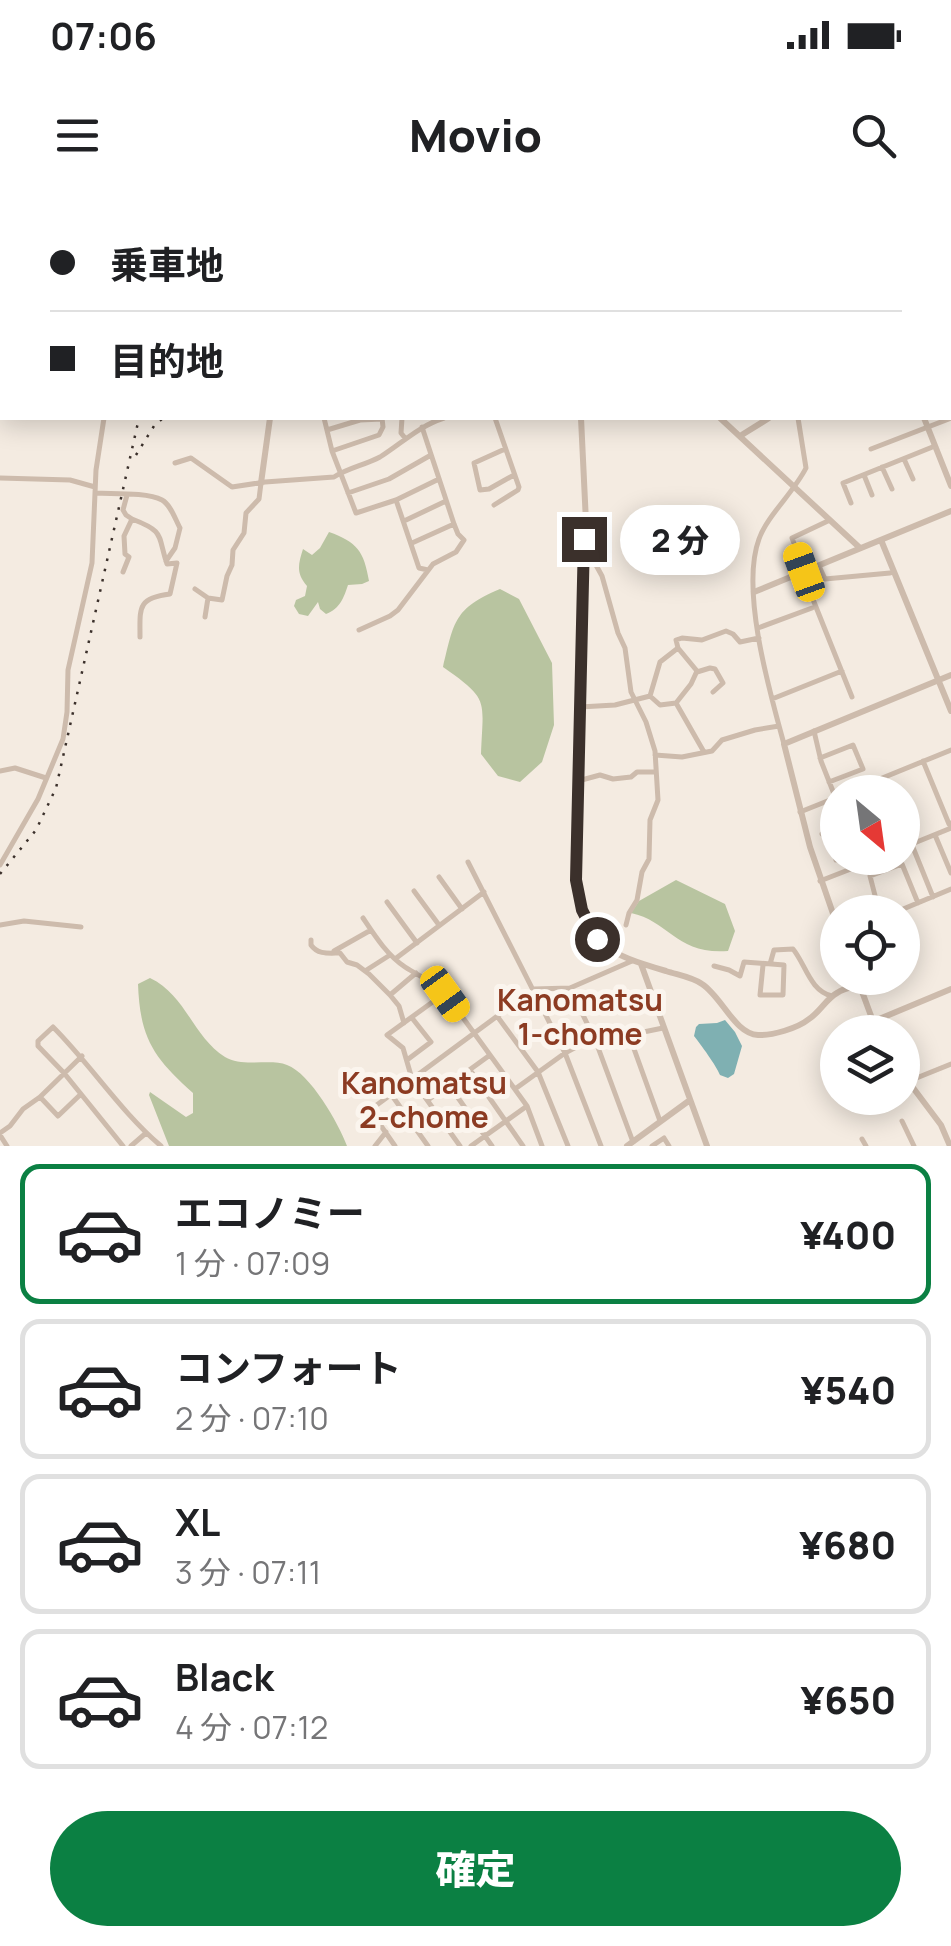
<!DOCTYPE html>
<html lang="ja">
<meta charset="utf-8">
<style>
:root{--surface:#fff;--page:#f2f2f2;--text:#202124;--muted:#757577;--line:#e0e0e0;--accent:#0b8043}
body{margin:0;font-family:Manrope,"Noto Sans JP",sans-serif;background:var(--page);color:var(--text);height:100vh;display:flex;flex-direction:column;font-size:38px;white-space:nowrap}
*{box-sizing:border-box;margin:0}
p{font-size:32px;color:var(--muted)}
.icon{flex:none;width:55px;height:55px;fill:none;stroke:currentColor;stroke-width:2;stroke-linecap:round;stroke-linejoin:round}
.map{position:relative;height:946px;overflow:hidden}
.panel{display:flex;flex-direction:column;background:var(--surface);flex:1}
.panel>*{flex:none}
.top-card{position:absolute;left:0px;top:0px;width:952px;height:220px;box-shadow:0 5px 25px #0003;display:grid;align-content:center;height:220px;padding:0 50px;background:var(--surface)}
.needle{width:65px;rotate:151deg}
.fabs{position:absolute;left:820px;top:575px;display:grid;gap:20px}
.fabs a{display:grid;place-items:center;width:100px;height:100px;border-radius:50%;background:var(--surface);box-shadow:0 5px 25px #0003;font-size:50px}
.end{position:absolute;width:45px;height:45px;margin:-22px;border:12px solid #3b302b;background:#fff;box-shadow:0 0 0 5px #fff}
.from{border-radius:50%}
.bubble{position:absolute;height:70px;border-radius:35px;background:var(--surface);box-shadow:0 5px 25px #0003;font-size:32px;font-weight:800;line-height:70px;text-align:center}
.car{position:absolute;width:30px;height:60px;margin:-30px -15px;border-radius:12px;box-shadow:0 0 8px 2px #0007;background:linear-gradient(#f5c518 24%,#345 0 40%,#f5c518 0 76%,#345 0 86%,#f5c518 0)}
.top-card b{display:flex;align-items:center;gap:35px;height:95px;font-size:38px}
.top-card b+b{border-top:2px solid var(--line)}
.top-card i{width:25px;height:25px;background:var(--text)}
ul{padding:18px 0 0;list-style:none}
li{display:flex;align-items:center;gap:30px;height:140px;margin:0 20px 15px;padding:0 30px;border:5px solid var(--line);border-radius:20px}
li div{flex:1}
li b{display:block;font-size:38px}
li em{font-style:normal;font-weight:800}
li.selected{border-color:var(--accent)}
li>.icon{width:90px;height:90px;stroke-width:1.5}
.action{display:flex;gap:20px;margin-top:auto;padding:20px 50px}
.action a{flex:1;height:115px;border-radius:60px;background:var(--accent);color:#fff;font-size:40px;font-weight:800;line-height:115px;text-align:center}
.status{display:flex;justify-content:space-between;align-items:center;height:70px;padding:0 50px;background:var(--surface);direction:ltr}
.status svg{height:28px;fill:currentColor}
header{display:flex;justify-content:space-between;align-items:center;height:130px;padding:0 50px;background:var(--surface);font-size:45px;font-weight:800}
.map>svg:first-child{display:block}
.green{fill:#b8c4a0}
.water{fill:#7fb0b2}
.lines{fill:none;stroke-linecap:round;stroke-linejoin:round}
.minor{stroke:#cdbbac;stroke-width:5}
.tertiary{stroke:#cdbbac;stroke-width:6}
.rail{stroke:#3b302b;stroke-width:2.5;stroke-dasharray:2.5 8;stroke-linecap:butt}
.route{stroke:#3b302b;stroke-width:12}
.labels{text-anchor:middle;stroke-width:10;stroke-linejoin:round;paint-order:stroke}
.neighbourhood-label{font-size:30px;font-weight:bold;fill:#8c3b22;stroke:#fbf5ee}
</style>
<div class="status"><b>07:06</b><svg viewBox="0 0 49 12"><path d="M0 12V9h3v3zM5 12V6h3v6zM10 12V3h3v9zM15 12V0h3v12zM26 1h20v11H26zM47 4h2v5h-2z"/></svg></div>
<header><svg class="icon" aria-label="menu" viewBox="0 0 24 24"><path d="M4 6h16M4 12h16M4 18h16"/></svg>Movio<svg class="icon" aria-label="search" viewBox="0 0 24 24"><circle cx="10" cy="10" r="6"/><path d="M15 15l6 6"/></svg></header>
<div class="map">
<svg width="951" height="946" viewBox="0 0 951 946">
<rect width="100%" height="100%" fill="#f4ebe1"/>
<path class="green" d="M329,332C357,342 364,351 369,381L362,384L348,385C344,397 340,409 326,414L320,409L318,402L308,416L299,414L294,406L296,400L305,396L307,386C296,373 298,365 303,349L312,355L320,348Z
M500,389L519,399L552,463L554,525L542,562L520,582L498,576L481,554C483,499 490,500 443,467C454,422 454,408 500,389Z
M676,680L725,704L735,731L728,751C677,755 669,721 631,713L639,701Z
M150,778C186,795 193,837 225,857C243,868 270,858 287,865C310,873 339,924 347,946H169L149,895L150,892L186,917L193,913V893C154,858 140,839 138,784Z"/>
<path class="water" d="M725,820L735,832L742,846L734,874L728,878L720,875C716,865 701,845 694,836L696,827L699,824L717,823Z"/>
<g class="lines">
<path class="minor" d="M40,0L41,1
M550,0V2
M830,0L834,2
M862,0L866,2
M935,0L939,2
M133,2V0
M328,2L333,0
M364,2L365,0
M639,2V0
M673,2L674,0
M726,2L727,0
M754,2L755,0
M773,2L776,0
M820,2L822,0
M922,2L924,0
M950,10L951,11
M950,57H951
M950,75H951
M950,94L951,93
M324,218L332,251L356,313L396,300L439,279
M402,218L401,233L405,238
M327,230L360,220L382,219
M505,249L474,263L480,290L489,289L514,275
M871,249L951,218
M332,251L379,235L383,227L382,218
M904,259L913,279
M175,263L191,258L232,287L265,282L334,277C348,268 365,265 380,257C402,243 419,226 444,218
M882,267L892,289
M864,275L872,295
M0,278L70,280L95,287
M96,293C113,294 147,292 162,300C171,305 175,319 180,328L175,348L166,361
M348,293L389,279L431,255
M396,300L419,368L428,370
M851,303L843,283L935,246
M494,305L518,290L519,287L495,218
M132,319C166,332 157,335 167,364L177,363L170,394C137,398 140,408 140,437
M404,321L446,301
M412,343L454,324
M586,347L602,376L618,433L625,448L631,492L646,522L655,551L658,600L650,620L649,659L642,672L637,700L629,713L626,725
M819,366L825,379L890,373
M804,371L792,338L830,320
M123,372L129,357L125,354L124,336L132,319L126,315L123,310L127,295
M802,372L852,497
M195,389L208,398L222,400L227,376L232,365L233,350L244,333L246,313L259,299L261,283
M205,417L208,398
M758,428L812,408
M359,430L390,416L398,410L433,364L456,352L464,340L458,334L454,324L422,227
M697,472L710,468L715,469L723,483L713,492
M650,496L660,462L678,448
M772,499L842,471
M676,503L704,552
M580,507L615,505L650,496L660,505L676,503L691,484L697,471L678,448L676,440L682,438L702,440L726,431L733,434L740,442L759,438
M814,531L821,561L838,604
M784,544C770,493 740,390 759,339C767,316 794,292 806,268L798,218
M655,555L682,557L712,551L722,540L755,530L779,526
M820,558L853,545L863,569L829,582
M923,561L949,624L951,623
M0,571L15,568L46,578
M884,578L890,592
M578,581L600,575L613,579L631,577L637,572H655
M848,592L951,550
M800,612L835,598
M822,634L838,627
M935,635L951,673
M912,645L933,697
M902,648L951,628
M836,660L841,658
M468,662L565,853L601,946
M0,665L38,599L63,539L67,512L68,470L92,363L96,270L104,218
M439,677L462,709
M820,681L879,658
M414,691L439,725
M387,702L417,743
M879,711L870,676L902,664L918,703
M870,712H896L951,689
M363,718C375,736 387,755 405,767C419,776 433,782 445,793L527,906L542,946
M0,725L24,721L81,727
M311,740V745C318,755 329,753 340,753L347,762L357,765L369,774L390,795L399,806L404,823
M334,751L371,730
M395,759L484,692
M770,764L774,750L793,749C806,765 810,791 832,796
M714,766L729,770L740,776L744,762L784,765L783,795H760L763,765
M365,771L390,755
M570,788L596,842L633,942
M445,793L387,835L403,848L412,879L460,946
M390,795L416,773
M497,816L538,872L568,946
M629,835L660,921
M407,860L431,842L412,818
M470,870L523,946
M378,876L428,946
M909,881L951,864
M449,885L492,946
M515,889L565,853L580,845L663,828
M41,898L58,916L81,894
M428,900L490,855
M902,921L914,946
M0,933L10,926L23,909L40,897L82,856
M0,935L7,946
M862,939L866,946
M123,946L64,873L38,846V841L53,827C91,865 120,911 161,946
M131,946L146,933
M375,946L386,932
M395,946L370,910L534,789L570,788L632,761
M471,946L527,906
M652,946L664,938L669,946"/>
<path class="tertiary" d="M711,0L714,2
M12,2V0
M950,117H951
M0,126L2,115
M0,173L2,174
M581,218L586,322L575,680C585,745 608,754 666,771C678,775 692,777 702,784C722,797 735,834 758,835C772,836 798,828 809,819C820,812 826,799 837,793C844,788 852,787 859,785
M720,218L860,348
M924,218L951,286
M740,236L769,218
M261,283L270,218
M881,340L951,511
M754,392L951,311
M838,728L810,647L784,544L951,475
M641,764L707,946
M857,778L877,832
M872,822L951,789
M902,873L941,925L950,946
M627,946L690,900"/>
<path class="rail" d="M160,0V2
M950,198H951
M136,255L154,226L163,218
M0,674L36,630L56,588L139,218"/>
</g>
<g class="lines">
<path class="route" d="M584,339L576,680L582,710L597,739"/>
</g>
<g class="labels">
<g class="neighbourhood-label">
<text x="580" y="811">Kanomatsu<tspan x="580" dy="34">1-chome</tspan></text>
<text x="424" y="894">Kanomatsu<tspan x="424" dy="34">2-chome</tspan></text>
</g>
</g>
</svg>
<div class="fabs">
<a><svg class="needle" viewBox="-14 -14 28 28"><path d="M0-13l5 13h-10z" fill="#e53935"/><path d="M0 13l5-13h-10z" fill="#757577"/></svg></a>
<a><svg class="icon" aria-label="locate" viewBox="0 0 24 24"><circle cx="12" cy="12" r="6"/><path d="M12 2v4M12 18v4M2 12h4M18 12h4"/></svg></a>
<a><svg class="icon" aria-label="layers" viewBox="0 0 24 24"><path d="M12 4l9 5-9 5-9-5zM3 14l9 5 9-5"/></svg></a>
</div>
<i class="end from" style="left:597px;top:739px"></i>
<i class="end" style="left:584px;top:339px"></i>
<div class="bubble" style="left:620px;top:305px;width:120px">2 分</div>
<i class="car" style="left:804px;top:372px;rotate:340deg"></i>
<i class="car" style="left:445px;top:794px;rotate:144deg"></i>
<div class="top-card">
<b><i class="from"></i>乗車地</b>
<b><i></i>目的地</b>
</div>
</div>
<section class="panel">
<ul>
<li class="selected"><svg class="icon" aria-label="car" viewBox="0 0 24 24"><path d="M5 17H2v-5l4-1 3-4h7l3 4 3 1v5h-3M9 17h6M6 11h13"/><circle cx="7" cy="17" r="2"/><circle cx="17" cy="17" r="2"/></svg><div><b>エコノミー</b><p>1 分 · 07:09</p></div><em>¥400</em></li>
<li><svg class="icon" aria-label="car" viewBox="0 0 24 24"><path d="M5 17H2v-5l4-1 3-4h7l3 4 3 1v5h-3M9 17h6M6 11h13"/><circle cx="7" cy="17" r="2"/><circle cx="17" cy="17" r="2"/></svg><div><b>コンフォート</b><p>2 分 · 07:10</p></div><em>¥540</em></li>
<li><svg class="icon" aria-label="car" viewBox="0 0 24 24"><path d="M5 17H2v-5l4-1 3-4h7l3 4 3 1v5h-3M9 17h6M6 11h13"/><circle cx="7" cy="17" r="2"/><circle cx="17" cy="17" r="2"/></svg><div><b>XL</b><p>3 分 · 07:11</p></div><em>¥680</em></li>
<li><svg class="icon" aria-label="car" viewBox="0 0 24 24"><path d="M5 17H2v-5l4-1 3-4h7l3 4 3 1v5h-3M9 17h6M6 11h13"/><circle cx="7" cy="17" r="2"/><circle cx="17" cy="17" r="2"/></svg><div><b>Black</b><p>4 分 · 07:12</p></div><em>¥650</em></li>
</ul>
<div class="action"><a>確定</a></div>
</section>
